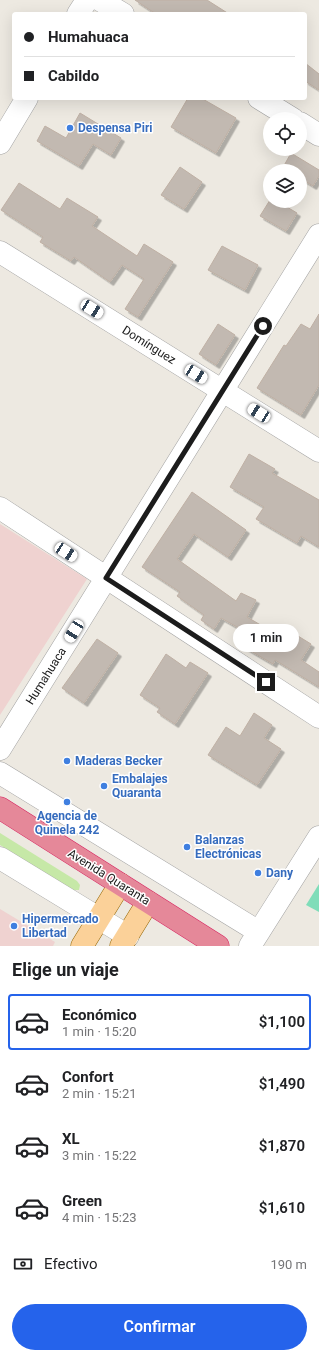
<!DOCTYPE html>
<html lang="es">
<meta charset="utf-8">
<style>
:root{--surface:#fff;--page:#f6f6f6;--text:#202124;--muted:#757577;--line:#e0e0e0;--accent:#2563eb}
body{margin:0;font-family:Roboto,sans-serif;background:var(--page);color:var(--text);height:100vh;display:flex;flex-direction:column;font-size:15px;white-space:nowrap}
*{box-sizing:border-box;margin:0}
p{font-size:13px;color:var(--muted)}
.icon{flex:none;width:22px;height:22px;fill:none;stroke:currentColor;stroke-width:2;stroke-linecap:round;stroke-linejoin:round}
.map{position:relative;height:946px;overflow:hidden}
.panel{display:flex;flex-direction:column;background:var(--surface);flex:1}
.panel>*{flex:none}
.banner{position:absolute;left:12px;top:12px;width:295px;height:88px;border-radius:4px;box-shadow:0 4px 16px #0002;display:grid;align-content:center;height:88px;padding:0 12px;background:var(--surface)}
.tools{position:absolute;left:263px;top:112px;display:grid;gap:8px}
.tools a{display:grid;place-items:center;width:44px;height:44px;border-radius:50%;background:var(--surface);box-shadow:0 4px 16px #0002;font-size:20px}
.end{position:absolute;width:18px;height:18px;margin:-9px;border:5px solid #1c1c1c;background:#fff;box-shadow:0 0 0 2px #fff}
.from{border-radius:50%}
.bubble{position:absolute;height:28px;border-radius:14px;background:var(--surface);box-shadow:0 4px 16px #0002;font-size:13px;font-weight:600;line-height:28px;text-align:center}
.car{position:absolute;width:12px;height:24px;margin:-12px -6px;border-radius:5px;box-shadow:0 0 3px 1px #0007;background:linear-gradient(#fff 24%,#345 0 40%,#fff 0 76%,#345 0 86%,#fff 0)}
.banner b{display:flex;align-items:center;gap:14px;height:38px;font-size:15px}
.banner b+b{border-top:1px solid var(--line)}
.banner i{width:10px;height:10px;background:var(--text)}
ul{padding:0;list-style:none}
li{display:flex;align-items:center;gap:12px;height:56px;margin:0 8px 6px;padding:0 4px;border:2px solid transparent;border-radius:4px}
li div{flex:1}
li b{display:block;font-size:15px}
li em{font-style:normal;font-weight:600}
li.on{border-color:var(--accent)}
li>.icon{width:36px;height:36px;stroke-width:1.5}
h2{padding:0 12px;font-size:18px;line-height:48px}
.pay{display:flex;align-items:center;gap:10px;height:44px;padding:0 12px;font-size:15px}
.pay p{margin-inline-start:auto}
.cta{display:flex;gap:8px;margin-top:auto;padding:8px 12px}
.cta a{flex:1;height:46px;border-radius:24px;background:var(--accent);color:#fff;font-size:16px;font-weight:600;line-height:46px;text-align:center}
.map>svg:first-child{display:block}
.commercial{fill:#efd2d0}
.grass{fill:#c6e8a7}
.pitch{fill:#7fddb9}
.building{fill:#c2b9b1;stroke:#bfb0a4;filter:url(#shadow)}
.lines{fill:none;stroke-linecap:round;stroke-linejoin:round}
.minor-casing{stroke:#a3a3a3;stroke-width:23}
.major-casing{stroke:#936401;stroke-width:23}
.highway-casing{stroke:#d62460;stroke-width:23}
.minor{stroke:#fff;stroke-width:22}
.major{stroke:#fbd199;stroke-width:22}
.highway{stroke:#e58899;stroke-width:22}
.route{stroke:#1c1c1c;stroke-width:5}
.shop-dot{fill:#3f7fe0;stroke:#fff;stroke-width:1.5}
.labels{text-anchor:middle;stroke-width:3;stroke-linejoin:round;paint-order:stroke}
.shop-label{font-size:12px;font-weight:bold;fill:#366cbe;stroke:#fff;text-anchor:start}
.street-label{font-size:12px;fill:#1c1c1c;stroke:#fff}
</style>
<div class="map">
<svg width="319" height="946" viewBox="0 0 319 946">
<defs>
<filter id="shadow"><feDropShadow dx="3.5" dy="3.5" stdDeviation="0" flood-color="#0004"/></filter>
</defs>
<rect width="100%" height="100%" fill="#ede9e1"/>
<path class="commercial" d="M0,524L87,579L0,715Z
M0,909L55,942L53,946H0Z"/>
<path class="grass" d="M0,833L77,881L80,885L79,890H73L0,845Z"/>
<path class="pitch" d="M319,884V912L306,905Z"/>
<path class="building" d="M135,0H207L229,14H156Z
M305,63L319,74V90L305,81Z
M188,98H201L236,118L216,153L171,127Z
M80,113L121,138L111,155L93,144L79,166L37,141L45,126L66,138Z
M291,153L319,170V176L313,186L300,178V171H281Z
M180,167L202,182L184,209L161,195Z
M19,183L60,209L67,198L98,217L92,226L137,256L144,244L173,262L138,317L125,309L144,279L122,265L110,282L74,257L71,261L40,242L43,237L1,210Z
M270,200L277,201L297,213L286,231L260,216Z
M222,246L258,265L245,290L208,270Z
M319,314V385L301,415L257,388L284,345L286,346L301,324L310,329Z
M218,324L235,335L216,365L199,354Z
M249,454L275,469L272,473L319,500V547L301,536L297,543L256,519L264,507L230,487Z
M192,492L246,530L228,557L194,534L177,559L236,601L241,593L256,600L247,617L293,644L298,636L311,644L301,660L319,672V687L275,660L273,664L239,644L246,632L221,618L214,629L201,620L204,615L177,596L180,592L142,567Z
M97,639L118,653L84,703L62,688Z
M166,654L186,668L190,662L208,673L175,724L157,712L160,708L140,695Z
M254,713L272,725L264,738L281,749L257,785L208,755L226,727L240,736Z"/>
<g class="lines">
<g class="minor-casing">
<path id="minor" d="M100,0L123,14
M78,14L87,0
M259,98L293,119
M300,123L319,135
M0,143L27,98
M0,252L319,451
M0,508L319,717
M0,749L319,235
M0,773L259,932
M0,858L128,936
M250,946L319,837"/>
</g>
<g class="major-casing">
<path id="major" d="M82,946L120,884
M121,946L148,902"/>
</g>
<g class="highway-casing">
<path id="highway" d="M0,808L218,946"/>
</g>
<use href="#minor" class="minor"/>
<use href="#major" class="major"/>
<use href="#highway" class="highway"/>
</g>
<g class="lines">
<path class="route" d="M263,326L106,578L266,682"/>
</g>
<g class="shop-dot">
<circle cx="70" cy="128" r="4"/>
<circle cx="67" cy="761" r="4"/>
<circle cx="104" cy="786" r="4"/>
<circle cx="67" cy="802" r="4"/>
<circle cx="187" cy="847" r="4"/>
<circle cx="258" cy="873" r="4"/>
<circle cx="14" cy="926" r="4"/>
</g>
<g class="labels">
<g class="shop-label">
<text x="78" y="132">Despensa Piri</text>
<text x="75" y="765">Maderas Becker</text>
<text x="112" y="783">Embalajes<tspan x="112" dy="14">Quaranta</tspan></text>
<text x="67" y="820" text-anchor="middle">Agencia de<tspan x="67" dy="14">Quinela 242</tspan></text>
<text x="195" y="844">Balanzas<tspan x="195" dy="14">Electrónicas</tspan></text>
<text x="266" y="877">Dany</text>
<text x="22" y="923">Hipermercado<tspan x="22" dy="14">Libertad</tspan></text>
</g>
<g class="street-label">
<text transform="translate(149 345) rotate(32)" y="4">Domínguez</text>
<text transform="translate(46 676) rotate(-58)" y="4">Humahuaca</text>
<text transform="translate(109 877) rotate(32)" y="4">Avenida Quaranta</text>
</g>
</g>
</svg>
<div class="tools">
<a><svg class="icon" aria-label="locate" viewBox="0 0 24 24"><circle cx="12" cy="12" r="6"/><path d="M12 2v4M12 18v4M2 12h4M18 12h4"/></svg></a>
<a><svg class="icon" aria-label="layers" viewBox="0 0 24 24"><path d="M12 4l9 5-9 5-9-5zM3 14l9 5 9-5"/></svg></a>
</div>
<i class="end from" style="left:263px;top:326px"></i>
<i class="end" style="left:266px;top:682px"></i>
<div class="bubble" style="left:233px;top:624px;width:66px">1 min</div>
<i class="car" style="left:92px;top:309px;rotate:122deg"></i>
<i class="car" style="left:196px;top:374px;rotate:122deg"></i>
<i class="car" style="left:259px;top:413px;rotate:302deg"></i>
<i class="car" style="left:66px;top:552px;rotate:123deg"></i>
<i class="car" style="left:74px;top:631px;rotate:212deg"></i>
<div class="banner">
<b><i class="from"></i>Humahuaca</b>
<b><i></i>Cabildo</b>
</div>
</div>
<section class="panel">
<h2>Elige un viaje</h2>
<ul>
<li class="on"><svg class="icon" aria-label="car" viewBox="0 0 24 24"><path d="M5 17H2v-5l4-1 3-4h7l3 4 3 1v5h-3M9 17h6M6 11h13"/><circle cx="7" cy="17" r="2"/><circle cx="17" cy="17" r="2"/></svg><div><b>Económico</b><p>1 min · 15:20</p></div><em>$1,100</em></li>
<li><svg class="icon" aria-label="car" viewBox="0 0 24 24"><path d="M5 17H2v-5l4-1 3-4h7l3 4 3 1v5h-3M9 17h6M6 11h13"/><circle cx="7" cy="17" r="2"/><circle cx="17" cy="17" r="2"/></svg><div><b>Confort</b><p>2 min · 15:21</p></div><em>$1,490</em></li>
<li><svg class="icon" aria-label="car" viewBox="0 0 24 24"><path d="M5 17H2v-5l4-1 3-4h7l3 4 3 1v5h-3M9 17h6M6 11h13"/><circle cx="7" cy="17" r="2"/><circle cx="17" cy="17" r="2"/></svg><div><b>XL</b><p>3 min · 15:22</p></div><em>$1,870</em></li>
<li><svg class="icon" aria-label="car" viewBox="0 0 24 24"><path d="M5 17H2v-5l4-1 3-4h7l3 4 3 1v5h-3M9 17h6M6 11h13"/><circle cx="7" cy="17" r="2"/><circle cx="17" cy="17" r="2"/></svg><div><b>Green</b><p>4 min · 15:23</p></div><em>$1,610</em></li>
</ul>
<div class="pay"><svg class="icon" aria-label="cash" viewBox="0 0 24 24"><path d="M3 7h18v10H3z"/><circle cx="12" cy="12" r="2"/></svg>Efectivo<p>190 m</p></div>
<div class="cta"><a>Confirmar</a></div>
</section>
